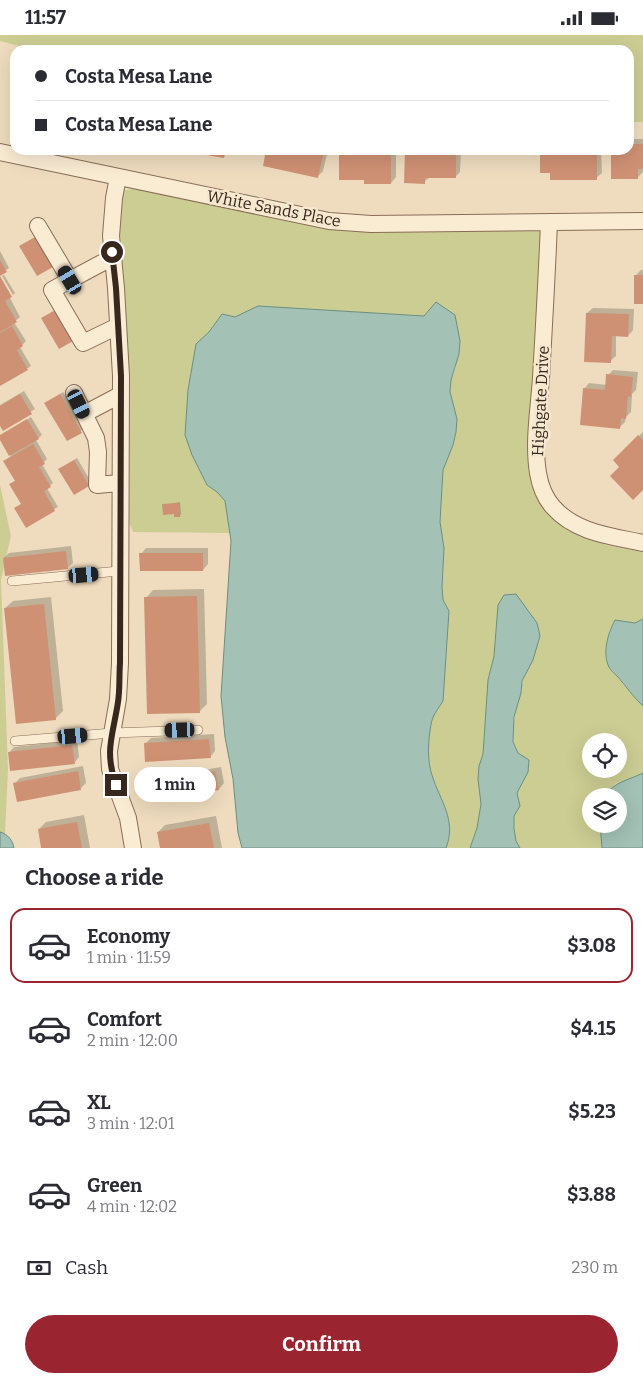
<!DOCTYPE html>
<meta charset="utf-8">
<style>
:root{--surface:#fff;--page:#f2f2f3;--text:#2b2b33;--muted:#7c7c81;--line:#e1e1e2;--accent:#9a2531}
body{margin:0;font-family:Bitter,serif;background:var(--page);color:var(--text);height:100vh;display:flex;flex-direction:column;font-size:19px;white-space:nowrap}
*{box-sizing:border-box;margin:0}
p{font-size:16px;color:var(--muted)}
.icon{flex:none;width:28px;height:28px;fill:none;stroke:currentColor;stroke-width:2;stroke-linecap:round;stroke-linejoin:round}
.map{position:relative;height:813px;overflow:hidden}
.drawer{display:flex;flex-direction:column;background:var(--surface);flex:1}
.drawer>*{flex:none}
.guide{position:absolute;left:10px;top:10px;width:624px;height:110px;border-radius:15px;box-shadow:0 5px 20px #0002;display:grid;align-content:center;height:110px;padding:0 25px;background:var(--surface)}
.controls{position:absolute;left:582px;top:698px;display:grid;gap:10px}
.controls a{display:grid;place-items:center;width:45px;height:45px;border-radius:50%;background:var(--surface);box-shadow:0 5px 20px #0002;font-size:25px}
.end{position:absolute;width:22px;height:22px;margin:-11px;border:6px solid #38271c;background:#fff;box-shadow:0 0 0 2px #fff}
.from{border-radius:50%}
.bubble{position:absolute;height:35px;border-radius:18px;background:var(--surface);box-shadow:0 5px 20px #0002;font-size:16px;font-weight:700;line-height:35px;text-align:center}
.car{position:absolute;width:15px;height:30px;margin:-15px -8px;border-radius:6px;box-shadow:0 0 4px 1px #0007;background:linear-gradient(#222 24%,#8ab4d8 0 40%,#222 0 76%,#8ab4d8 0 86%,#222 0)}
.guide b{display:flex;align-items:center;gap:18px;height:48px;font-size:19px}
.guide b+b{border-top:1px solid var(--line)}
.guide i{width:12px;height:12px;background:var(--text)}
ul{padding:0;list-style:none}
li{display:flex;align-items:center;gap:15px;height:75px;margin:0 10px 8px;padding:0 15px;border:2px solid transparent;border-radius:15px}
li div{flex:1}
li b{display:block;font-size:19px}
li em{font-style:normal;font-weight:700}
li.on{border-color:var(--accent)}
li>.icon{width:45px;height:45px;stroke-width:1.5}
h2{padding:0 25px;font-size:22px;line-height:60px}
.pay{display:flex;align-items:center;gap:12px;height:55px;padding:0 25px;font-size:19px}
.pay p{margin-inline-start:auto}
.button{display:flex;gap:10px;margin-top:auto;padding:10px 25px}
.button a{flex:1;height:58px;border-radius:30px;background:var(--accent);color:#fff;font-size:20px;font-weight:700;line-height:58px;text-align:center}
.status{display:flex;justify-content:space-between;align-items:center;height:35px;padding:0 25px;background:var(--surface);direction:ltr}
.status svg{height:14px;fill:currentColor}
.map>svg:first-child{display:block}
.green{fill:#cccd93;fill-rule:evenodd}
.water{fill:#a3c1b5;stroke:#6a8f82}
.shadow{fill:#0003}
.building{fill:#cf9174}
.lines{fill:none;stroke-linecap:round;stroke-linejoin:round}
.service-casing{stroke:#896d57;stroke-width:10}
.minor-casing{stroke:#896d57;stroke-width:18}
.service{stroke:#faebd3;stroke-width:9}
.minor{stroke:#faebd3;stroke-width:16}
.route{stroke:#38271c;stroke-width:6}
.labels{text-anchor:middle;stroke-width:5;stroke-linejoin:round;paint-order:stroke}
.street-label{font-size:16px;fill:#38271c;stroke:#f6e7cf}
</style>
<div class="status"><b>11:57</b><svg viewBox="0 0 49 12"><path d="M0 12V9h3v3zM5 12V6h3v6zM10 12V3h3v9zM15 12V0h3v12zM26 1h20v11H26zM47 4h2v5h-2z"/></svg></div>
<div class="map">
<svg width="643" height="813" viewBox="0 0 643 813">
<rect width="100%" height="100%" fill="#efdcbf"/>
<path class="green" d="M0,0H643V87H629V15H35L0,6Z
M143,153L274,176L530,192L557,205L543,459L556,484L606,510L643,517V584L635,588L615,585L609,596V633C621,645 630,659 643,671V738L615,749L605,761H591V789H600L602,813H520L516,806L514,794V781L520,771L517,758L528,737C523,728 517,719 514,709C510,697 521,647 527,635L498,570L494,621L488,645L483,719L479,731L481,769L477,793L470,813H446C456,787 440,764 432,740C427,726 428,705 431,690C432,681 438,673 443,666L449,576L443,565L442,552L444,513L440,487L443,435L453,410L456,397L457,384L450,357L451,345L456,332L424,281L258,271L235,282L222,280L209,297L196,309L188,355L185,400L207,450L217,457L225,466L230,498L133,497L129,487L127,305L117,156ZM591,706H619V734H591Z
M0,450L11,501L1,545L8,734L5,799L0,797Z"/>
<path class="water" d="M436,267L455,280L460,306L459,319L451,345L450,357L457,384L456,397L453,410L443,435L440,487L444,513L442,552L443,565L449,576L443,666C438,674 432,681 431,690C428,705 427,726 432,740C440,766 457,785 446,813H242L238,798L233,744L225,702L221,661L231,506L225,466L217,457L207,450L192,420L185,400L188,355L196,309L209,297L222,279L235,282L258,271L424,281Z
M516,559L537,588L540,601L533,625L522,646L521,658L514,682L513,707L518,718L529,725L528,737L517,758L520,771L514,781V794L516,806L520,813H470L477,793L481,769L478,744L479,731L483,719L488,645L494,621L498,570L504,560Z
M643,584V671C633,662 626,651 617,641C614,638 610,635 609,632C602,618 608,598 615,585L635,588Z
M643,738V813H602L600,789H619V761H605C613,747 629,745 643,738Z
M0,797C8,799 13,806 14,813H0Z"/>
<path class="shadow" d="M629,104H643V137L637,143L612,115H629Z
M246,115H259L257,117Z
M267,115H328L323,136L318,141Z
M340,115H396V142L391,148L365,143Z
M406,115H461L460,137L455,142H430L424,147Z
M541,115H601L602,138L596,143L551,136Z
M0,216L9,233L0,239Z
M641,235H643V268L636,240Z
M4,240L15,258L13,260L2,241Z
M0,244L20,282L14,287L26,306L20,312L31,331L0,350Z
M593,273L634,274L633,295L628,301L616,300V321L610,326L587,278Z
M613,335L638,337L636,355L632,359L631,377L626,382L625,387L620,392L584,354L589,348L607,350L608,340Z
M24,356L35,374L3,394L0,389V370Z
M63,357L85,393L67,405L46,368Z
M31,382L42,400L36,405L47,424L42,429L53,448L47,453L58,472L26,491L22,469L11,449L16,445L5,426L11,421L0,401Z
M643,397V453L614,425Z
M77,423L91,447L88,450L60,434Z
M180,467L181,479L180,481L163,470Z
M71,511L73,528L67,533L4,523L9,518Z
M146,513H208V529L203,535L141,519Z
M204,554L207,669L200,676L146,563L153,555Z
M51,562L63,676L55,684L5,573L13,566Z
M214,699L215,716L210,722L146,708L151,703Z
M77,705L79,722L74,728L9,718L14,712Z
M83,731L86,748L81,753L15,748L20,743Z
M221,732L224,748L219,754L153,749L158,743Z
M84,780L90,813H42L39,794L46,787Z
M216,781L222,813H161L158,797L165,790Z"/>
<path class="building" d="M629,109H643V134H638V144H611V115H629Z
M202,115H226L224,123L201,119Z
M266,115H324L318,143L263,131Z
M339,115H391V149H364V145H339Z
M405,115H429V118L456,119V143H425V149L404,148Z
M540,115H597V145H550V138H540Z
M35,202L53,232L37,241L19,211Z
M0,225L7,237L0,241Z
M634,240H643V269H634Z
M0,241L12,262L5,266L17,287L0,297Z
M57,274L75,305L59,314L41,283Z
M586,278L629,279L628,302L612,301L611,328L584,327Z
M12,291L23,311L17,315L28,335L0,351V298Z
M606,339L633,342L631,362L628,361L626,384L621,383L620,394L580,390L583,353L605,355Z
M20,359L32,379L3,396L0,391V371Z
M60,359L82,398L67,406L44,368Z
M27,384L39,404L9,421L0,405V400Z
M638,400L643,405V455L633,465L610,441L619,432L613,425Z
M33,409L45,429L39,432L51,452L44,456L55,476L26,493L14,473L21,469L9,449L15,446L3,426Z
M74,425L89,451L74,460L58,434Z
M179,468L180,482H174V479L163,480L162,469Z
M66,516L68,534L5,541L3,523Z
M139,518H203V536H140Z
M197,561L200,678L147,679L144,562Z
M44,569L56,685L16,689L4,573Z
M209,704L211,723L145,727L144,708Z
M72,710L75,729L10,736L8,717Z
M78,736L81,755L17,767L13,748Z
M215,736L219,755L155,767L151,748Z
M77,787L82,813H41L38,794Z
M209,788L214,813H160L157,797Z"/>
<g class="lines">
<g class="service-casing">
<path id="service" d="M12,546L119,536
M15,706L112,698L198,695"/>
</g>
<g class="minor-casing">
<path id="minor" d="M0,117L329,186L371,189L643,186
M118,142L114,163L111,201L116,253L121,341L120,628L118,664L109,716L110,734L128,783L133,813
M549,187C547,239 544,291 541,343C539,373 533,407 538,438C540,450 545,463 553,472C576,498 611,501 643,508
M38,191L70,245L52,255L83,308L118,291
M70,245L113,222
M74,358L96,403L98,417L97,450L119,448
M84,379L120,360"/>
</g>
<use href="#service" class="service"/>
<use href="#minor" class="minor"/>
</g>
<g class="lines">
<path class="route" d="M112,217L116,253L121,341L120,628C119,641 120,655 118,667C113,701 104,715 116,750"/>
</g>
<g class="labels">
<g class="street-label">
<text transform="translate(274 173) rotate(11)" y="6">White Sands Place</text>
<text transform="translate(540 366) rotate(-87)" y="6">Highgate Drive</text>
</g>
</g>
</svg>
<div class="controls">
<a><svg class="icon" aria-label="locate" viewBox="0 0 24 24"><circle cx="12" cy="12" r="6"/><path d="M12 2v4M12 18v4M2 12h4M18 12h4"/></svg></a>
<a><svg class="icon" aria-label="layers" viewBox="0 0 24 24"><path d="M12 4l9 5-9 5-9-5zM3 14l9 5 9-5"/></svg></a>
</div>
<i class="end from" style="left:112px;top:217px"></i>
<i class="end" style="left:116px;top:750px"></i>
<div class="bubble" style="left:134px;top:732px;width:82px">1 min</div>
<i class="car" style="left:70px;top:245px;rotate:329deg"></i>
<i class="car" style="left:79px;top:369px;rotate:154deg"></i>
<i class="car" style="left:84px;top:540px;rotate:85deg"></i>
<i class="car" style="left:180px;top:695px;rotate:268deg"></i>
<i class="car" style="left:73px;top:701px;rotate:85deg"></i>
<div class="guide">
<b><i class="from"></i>Costa Mesa Lane</b>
<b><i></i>Costa Mesa Lane</b>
</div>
</div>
<section class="drawer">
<h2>Choose a ride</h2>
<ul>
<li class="on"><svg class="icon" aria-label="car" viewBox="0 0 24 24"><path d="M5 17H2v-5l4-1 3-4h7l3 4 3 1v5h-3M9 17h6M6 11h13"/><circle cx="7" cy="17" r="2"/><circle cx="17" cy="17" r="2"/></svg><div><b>Economy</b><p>1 min · 11:59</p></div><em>$3.08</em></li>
<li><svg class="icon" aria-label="car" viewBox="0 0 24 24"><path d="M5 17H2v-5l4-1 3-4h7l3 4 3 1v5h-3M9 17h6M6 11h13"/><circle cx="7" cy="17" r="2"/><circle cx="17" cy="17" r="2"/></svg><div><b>Comfort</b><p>2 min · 12:00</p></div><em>$4.15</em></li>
<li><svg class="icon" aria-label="car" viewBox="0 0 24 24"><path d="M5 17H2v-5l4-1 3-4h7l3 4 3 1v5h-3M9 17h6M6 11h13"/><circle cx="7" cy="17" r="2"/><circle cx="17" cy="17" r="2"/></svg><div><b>XL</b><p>3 min · 12:01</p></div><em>$5.23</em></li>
<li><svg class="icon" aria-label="car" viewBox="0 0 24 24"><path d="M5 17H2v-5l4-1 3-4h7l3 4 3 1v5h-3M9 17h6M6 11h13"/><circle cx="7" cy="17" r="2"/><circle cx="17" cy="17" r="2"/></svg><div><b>Green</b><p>4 min · 12:02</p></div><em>$3.88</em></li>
</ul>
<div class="pay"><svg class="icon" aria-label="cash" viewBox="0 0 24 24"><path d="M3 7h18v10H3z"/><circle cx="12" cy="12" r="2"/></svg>Cash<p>230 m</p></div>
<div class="button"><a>Confirm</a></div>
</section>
